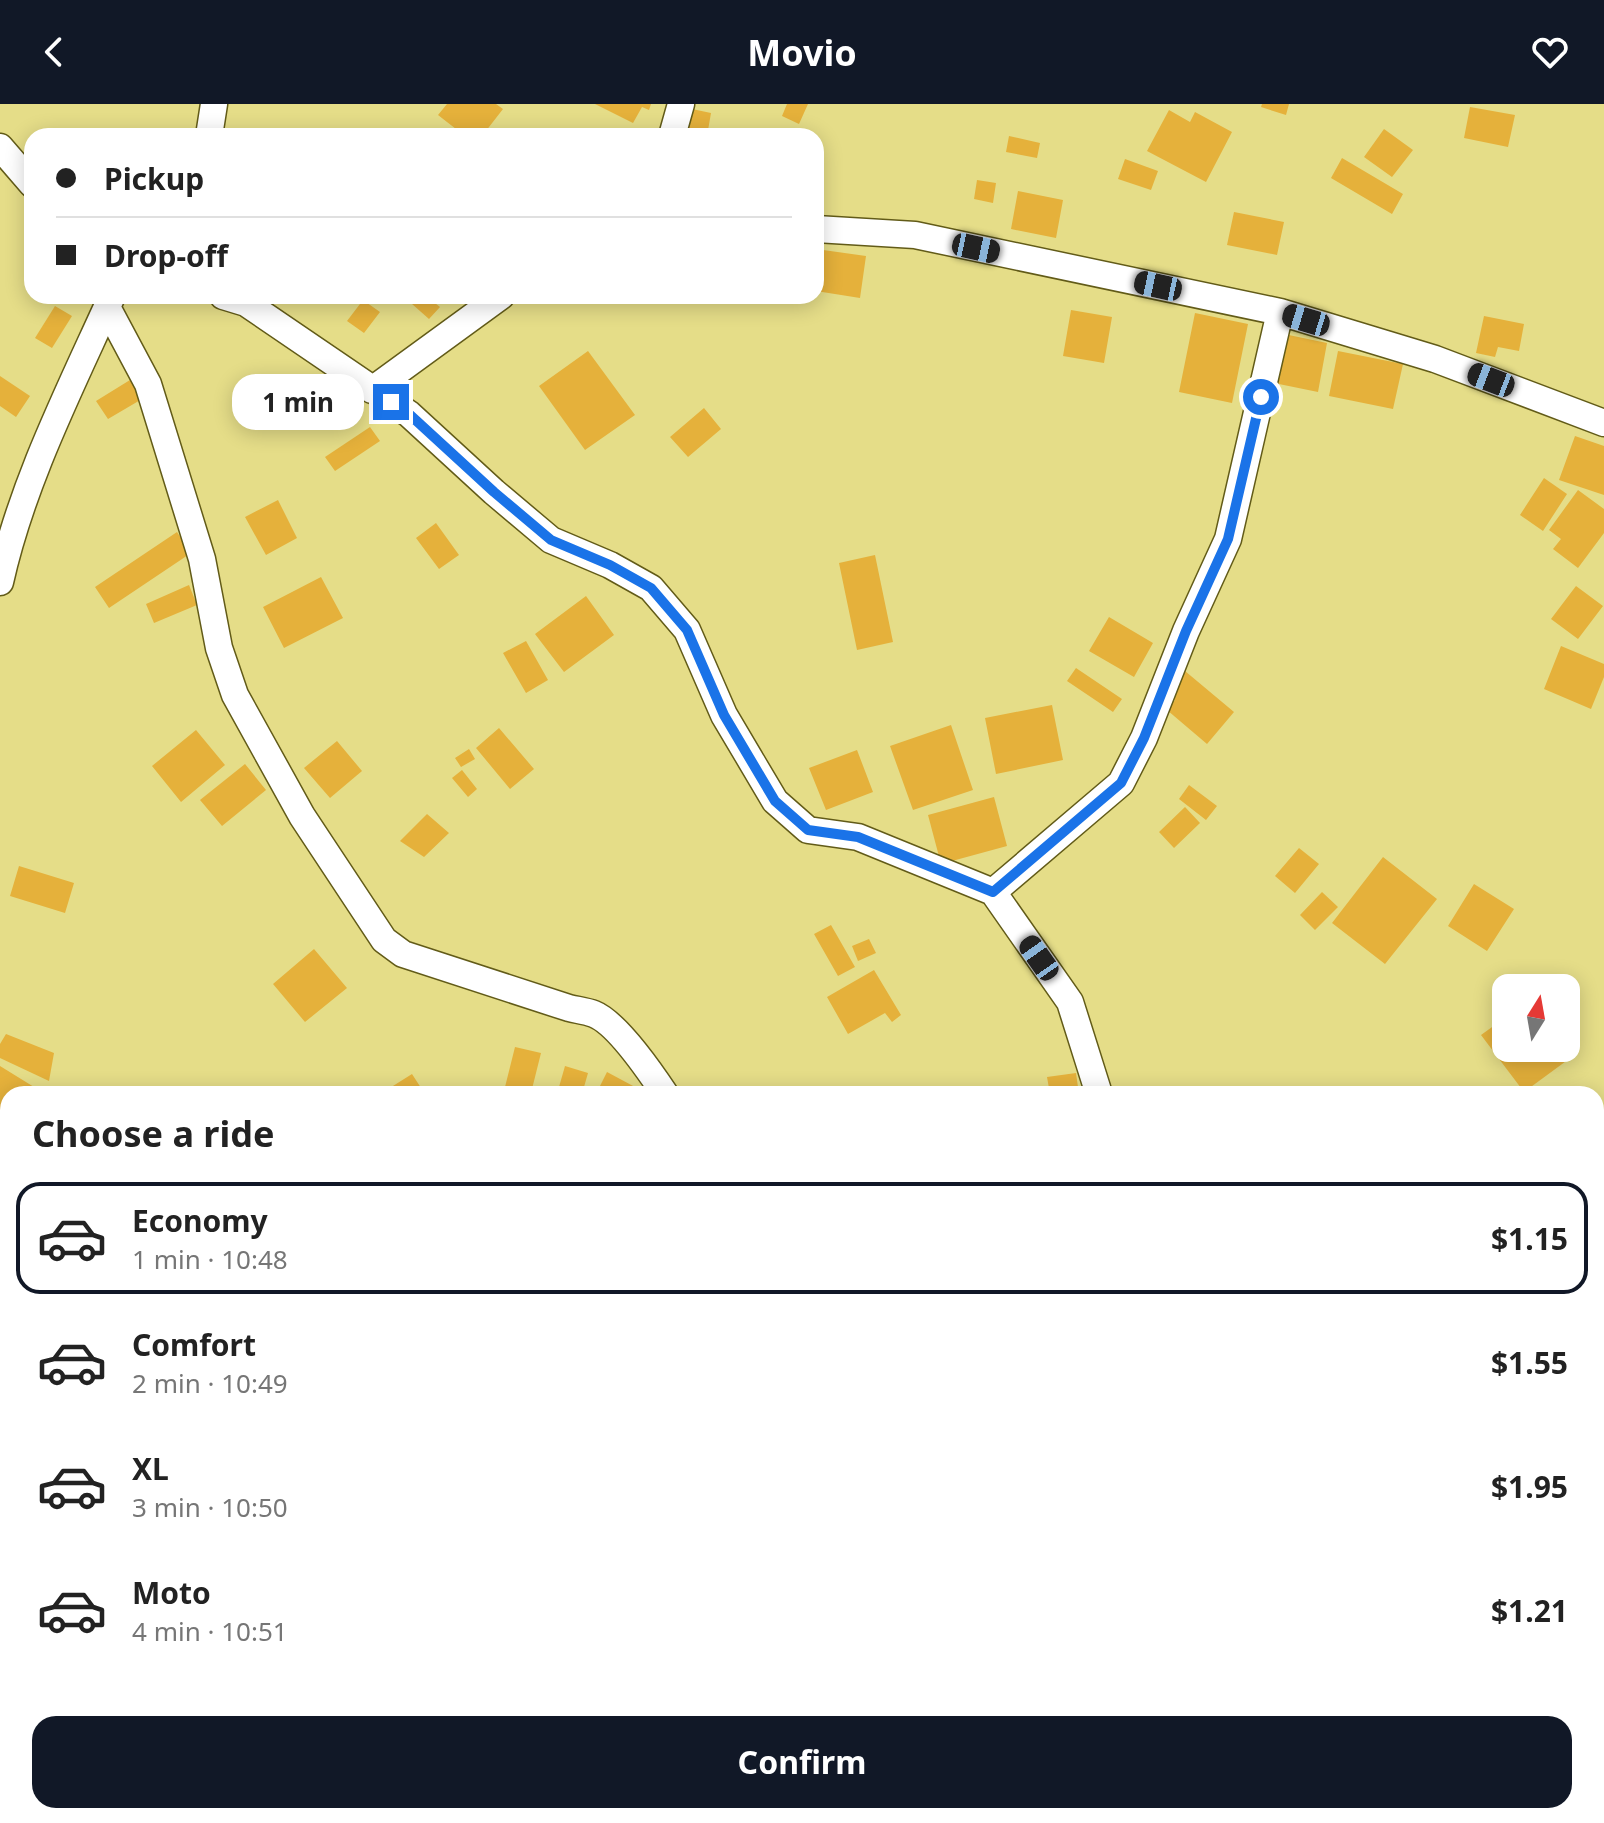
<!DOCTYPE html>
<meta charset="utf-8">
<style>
:root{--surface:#fff;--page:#f2f2f2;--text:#222;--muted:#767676;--line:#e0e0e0;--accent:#111827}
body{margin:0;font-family:"Noto Sans",sans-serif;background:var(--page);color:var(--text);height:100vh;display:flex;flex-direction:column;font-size:30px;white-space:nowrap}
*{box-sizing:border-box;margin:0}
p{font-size:26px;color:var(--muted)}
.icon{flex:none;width:44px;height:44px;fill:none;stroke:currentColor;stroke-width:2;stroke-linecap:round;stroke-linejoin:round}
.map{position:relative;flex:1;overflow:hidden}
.details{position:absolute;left:0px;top:982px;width:1604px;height:738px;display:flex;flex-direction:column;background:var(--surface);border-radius:24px 24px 0 0;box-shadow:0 4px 20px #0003}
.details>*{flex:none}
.banner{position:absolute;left:24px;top:24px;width:800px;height:176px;border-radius:24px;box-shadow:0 4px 20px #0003;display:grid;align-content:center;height:176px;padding:0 32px;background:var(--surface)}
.needle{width:52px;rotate:11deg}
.fabs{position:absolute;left:1492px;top:870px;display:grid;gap:16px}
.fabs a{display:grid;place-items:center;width:88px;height:88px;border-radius:16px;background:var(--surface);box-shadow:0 4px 20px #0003;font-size:40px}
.end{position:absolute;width:36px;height:36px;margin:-18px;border:10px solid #1a73e8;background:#fff;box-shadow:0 0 0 4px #fff}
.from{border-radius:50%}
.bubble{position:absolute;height:56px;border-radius:24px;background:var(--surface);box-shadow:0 4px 20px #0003;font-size:26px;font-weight:700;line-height:56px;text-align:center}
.car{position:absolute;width:24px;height:48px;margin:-24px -12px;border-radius:10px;box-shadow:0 0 6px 2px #0007;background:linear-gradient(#222 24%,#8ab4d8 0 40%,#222 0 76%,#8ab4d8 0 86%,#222 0)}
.banner b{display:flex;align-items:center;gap:28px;height:76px;font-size:30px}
.banner b+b{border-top:2px solid var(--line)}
.banner i{width:20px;height:20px;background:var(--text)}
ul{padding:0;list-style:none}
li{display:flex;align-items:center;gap:24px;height:112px;margin:0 16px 12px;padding:0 16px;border:4px solid transparent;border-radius:24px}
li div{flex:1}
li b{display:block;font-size:30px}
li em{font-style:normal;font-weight:700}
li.active{border-color:var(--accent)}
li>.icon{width:72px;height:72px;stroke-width:1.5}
h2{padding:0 32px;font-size:36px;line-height:96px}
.cta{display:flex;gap:16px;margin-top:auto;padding:16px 32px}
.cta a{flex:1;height:92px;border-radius:24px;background:var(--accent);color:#fff;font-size:32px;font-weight:700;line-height:92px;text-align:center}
header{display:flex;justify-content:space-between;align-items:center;height:104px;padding:0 32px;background:var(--accent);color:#fff;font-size:36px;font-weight:700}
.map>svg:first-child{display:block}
.building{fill:#e5b13b}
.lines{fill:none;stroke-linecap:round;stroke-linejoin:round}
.street-casing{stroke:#625b18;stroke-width:29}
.street{stroke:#fff;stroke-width:26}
.route{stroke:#1a73e8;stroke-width:10}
</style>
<header><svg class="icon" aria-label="back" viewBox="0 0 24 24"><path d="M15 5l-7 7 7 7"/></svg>Movio<svg class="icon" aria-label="heart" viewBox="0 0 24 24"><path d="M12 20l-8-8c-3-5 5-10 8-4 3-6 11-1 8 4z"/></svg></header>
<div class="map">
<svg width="1604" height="1719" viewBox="0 0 1604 1719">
<rect width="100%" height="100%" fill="#e5dd88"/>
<path class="building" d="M447,0H496L503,5L482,32H465L438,11Z
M595,0H651L649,6L642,3L633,19Z
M787,0H808L799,20L782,12Z
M1262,0H1289L1286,11L1261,3Z
M1470,3L1515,11L1508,43L1464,34Z
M692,5L711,9L707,32H687Z
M1169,6L1190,18L1195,8L1232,28L1206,78L1147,47Z
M1384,25L1413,46L1392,73L1364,53Z
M1009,32L1040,39L1037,54L1006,48Z
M1342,54L1403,90L1392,110L1331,74Z
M1125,55L1158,67L1151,86L1118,75Z
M977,76L996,79L993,99L974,95Z
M1018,87L1063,96L1056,134L1011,125Z
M1234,108L1284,118L1277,151L1227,141Z
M816,145L866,152L860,194L816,187Z
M403,192H426L440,203L429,215Z
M363,196L380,208L364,229L347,217Z
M55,202L72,212L52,244L35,234Z
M1071,206L1112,213L1104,259L1063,252Z
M1195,209L1248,220L1232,299L1179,288Z
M1484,212L1524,220L1519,247L1498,243L1495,253L1476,249Z
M1284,230L1327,239L1318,288L1274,279Z
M588,247L635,311L585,346L539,282Z
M1338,247L1403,260L1393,305L1329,292Z
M0,272L30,292L16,313L0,302Z
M130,276L142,295L108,315L96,297Z
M704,304L721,325L688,353L670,333Z
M370,323L380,337L335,367L325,353Z
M1575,332L1604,342V391L1559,376Z
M1544,374L1567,390L1543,427L1520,411Z
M1578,386L1604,405V429L1578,464L1553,445L1561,435L1549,426Z
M278,396L297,434L266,451L245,413Z
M436,419L459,451L439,465L416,434Z
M177,428L191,449L109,504L95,483Z
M875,451L893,538L857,546L839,459Z
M321,473L343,514L284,544L263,503Z
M189,481L197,501L154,519L146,500Z
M1576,482L1603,502L1578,535L1551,515Z
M586,492L614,531L564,568L535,530Z
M1109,513L1153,539L1134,573L1089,547Z
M526,537L548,576L526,589L503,549Z
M1561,542L1604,560V573L1591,605L1544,585Z
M1076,564L1122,595L1113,608L1067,577Z
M1185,567L1234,608L1207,640L1167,606L1175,596L1167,589Z
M1052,601L1063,656L996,670L985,614Z
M951,621L973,686L913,706L890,642Z
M499,624L534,665L510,685L476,644Z
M196,626L225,661L181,698L152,662Z
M337,637L362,667L330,694L304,664Z
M469,645L475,655L461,663L455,654Z
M857,646L873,688L826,706L809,664Z
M245,660L266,686L222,722L200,696Z
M462,666L477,685L468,693L452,674Z
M1189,681L1217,702L1206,716L1179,695Z
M994,693L1007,742L941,760L928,711Z
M1185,703L1200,719L1174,744L1159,728Z
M427,710L449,729L424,753L400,737Z
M1299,744L1319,760L1295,789L1275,772Z
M1383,753L1437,795L1385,860L1332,819Z
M19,762L74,779L65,809L10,792Z
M1474,780L1514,805L1487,847L1448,822Z
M1322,788L1338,803L1315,826L1300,811Z
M831,821L855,863L838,872L814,830Z
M869,835L876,849L858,857L852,842Z
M314,845L347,884L305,918L273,880Z
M874,866L901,911L892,918L885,909L848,930L827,893Z
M1506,913V944H1566L1573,952L1524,988L1481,931Z
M6,930L54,949L49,977L0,954V940Z
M515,943L541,949L531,989L505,983Z
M0,962L34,983L30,990H8V1015L0,1010Z
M565,962L588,969L582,990H557Z
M607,968L648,990H596Z
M1076,969L1079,990H1050L1047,973Z
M412,970L423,987L418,990H387L385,987Z
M0,1214L8,1216V1238L0,1236Z
M0,1277L8,1280V1309L0,1306Z
M1603,1675L1604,1719H1593L1596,1712Z
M532,1712H589L587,1719H531Z
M823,1712H862V1719H822Z
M901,1712H950L951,1715L902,1719Z
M1456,1712H1545V1719H1455Z"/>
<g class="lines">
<g class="street-casing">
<path id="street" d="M209,32L214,0
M672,32L681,0
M0,43L32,80
M816,125L915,131L1280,208L1435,255L1604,319
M223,192L246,199L409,310L494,388L551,436L610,461L651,484L687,526L724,611L775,697L808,726L858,733L993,788L1070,898L1099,990
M107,203L148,280L202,455L219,544L235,591L302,712L384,836L403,850L569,904C577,906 586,907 594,910C617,919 651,969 665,990
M372,286L501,192
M0,478C22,379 70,285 112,192
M993,788L1121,679L1144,634L1186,527L1228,435L1280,208
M0,1027L8,1030
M1596,1149H1604
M0,1203L8,1206
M1596,1386L1604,1388
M470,1712L472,1719
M719,1712L720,1719
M1405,1712L1414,1719
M972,1719L977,1712
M1232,1719L1250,1712"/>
</g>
<use href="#street" class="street"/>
</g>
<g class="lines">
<path class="route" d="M391,298L409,310L494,388L551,436L610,461L651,484L687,526L724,611L775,697L808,726L858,733L993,788L1121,679L1144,634L1186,527L1228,435L1261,293"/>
</g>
</svg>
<div class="fabs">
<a><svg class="needle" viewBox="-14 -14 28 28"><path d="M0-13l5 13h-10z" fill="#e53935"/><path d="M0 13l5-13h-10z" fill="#767676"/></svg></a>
</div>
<i class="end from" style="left:1261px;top:293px"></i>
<i class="end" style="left:391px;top:298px"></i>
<div class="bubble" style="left:232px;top:270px;width:132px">1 min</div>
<i class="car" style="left:976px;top:144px;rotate:102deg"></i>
<i class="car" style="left:1158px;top:182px;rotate:282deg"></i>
<i class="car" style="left:1306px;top:216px;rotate:287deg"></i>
<i class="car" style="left:1491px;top:276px;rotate:291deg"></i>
<i class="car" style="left:1039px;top:854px;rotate:325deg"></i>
<div class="banner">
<b><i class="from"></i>Pickup</b>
<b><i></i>Drop-off</b>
</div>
<section class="details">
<h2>Choose a ride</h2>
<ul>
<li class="active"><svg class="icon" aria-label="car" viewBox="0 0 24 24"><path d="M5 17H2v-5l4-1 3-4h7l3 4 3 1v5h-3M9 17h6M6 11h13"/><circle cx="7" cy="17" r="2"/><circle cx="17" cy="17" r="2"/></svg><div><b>Economy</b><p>1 min · 10:48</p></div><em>$1.15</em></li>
<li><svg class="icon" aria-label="car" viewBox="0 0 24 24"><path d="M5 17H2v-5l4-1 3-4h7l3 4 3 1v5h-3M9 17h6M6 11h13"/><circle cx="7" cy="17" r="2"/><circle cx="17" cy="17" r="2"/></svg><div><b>Comfort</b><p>2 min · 10:49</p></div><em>$1.55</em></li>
<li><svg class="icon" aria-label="car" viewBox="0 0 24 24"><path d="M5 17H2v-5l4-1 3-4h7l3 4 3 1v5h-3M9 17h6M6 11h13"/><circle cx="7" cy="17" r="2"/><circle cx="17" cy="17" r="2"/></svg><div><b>XL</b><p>3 min · 10:50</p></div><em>$1.95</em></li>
<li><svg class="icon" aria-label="car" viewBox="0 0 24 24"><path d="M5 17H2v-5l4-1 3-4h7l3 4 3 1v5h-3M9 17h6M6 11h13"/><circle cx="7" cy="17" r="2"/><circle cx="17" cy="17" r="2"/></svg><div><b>Moto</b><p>4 min · 10:51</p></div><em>$1.21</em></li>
</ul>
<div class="cta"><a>Confirm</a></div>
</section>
</div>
